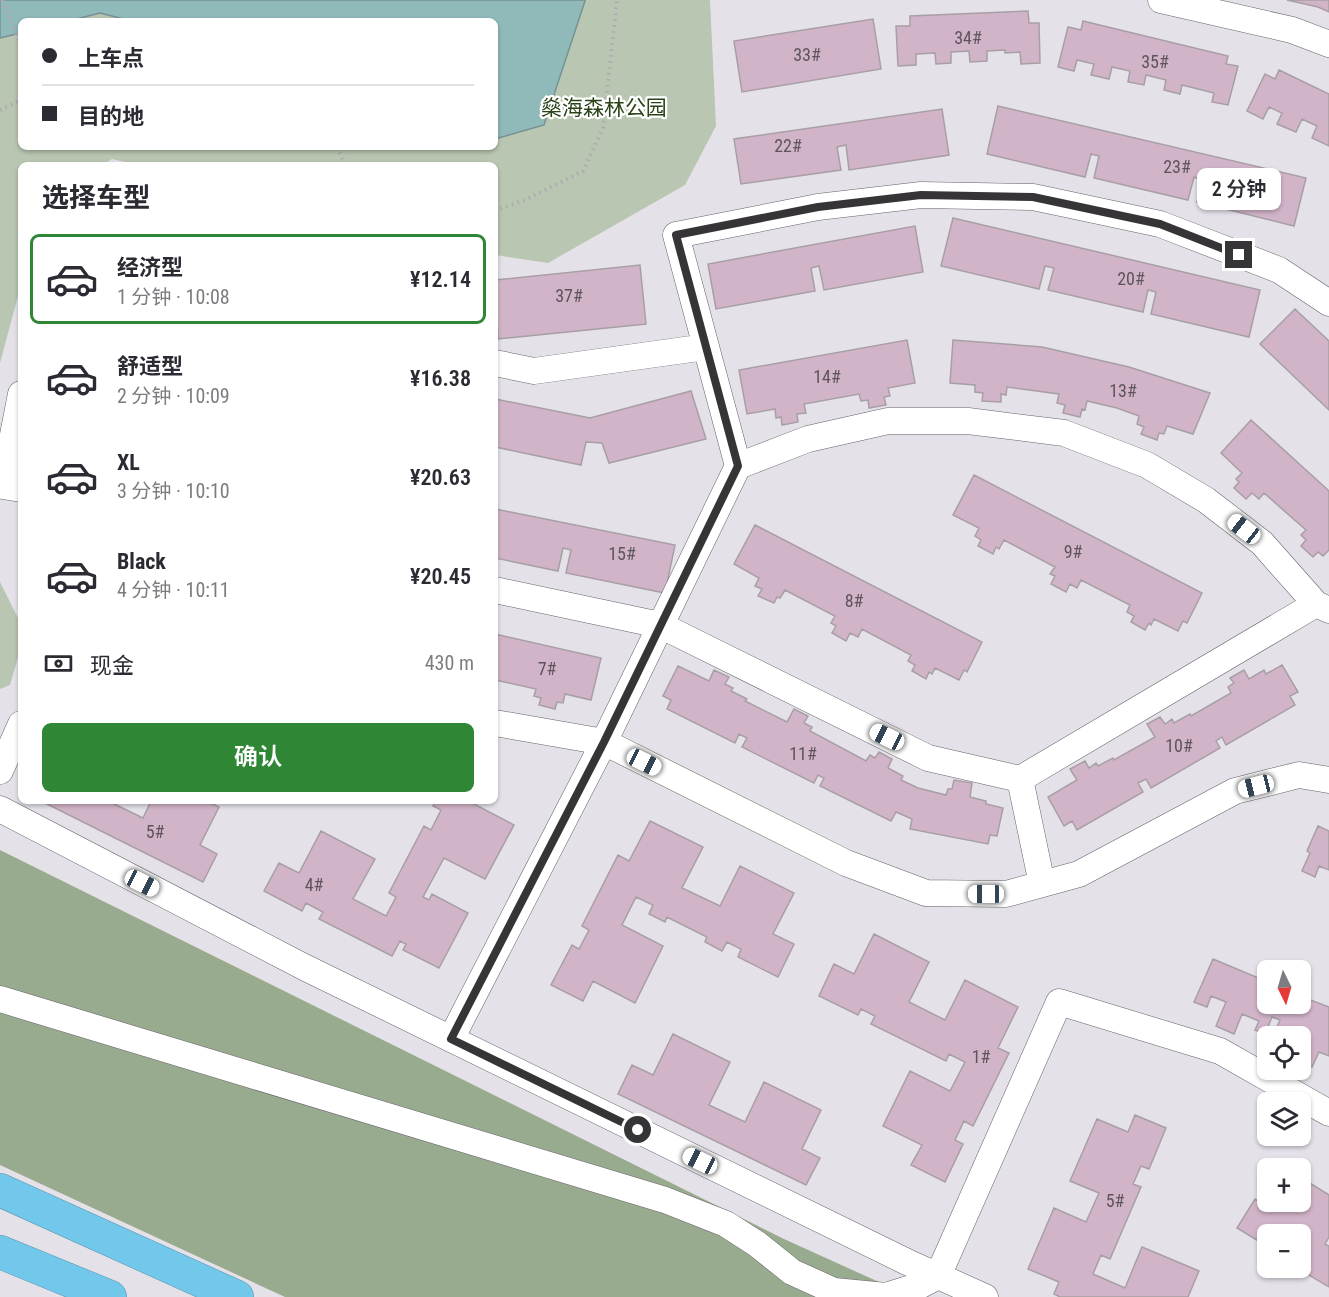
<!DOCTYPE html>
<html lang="zh">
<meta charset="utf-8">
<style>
:root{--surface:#fff;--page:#f2f2f3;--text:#2b2b33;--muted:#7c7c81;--line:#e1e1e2;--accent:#2f8736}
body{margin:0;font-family:"Roboto Condensed","Noto Sans SC",sans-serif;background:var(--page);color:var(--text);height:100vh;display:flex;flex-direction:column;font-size:22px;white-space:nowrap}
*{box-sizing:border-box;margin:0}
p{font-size:20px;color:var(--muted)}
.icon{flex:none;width:33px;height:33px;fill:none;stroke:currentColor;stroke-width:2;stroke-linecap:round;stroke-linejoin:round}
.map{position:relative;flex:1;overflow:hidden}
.drawer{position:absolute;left:18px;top:162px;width:480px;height:642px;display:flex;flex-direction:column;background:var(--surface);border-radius:9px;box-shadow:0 2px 4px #0004}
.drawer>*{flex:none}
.banner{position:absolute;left:18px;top:18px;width:480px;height:132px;border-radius:9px;box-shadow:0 2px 4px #0004;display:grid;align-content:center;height:132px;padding:0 24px;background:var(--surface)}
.needle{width:39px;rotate:175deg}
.controls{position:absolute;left:1257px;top:960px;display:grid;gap:12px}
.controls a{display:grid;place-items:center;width:54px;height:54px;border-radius:9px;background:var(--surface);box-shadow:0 2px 4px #0004;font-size:30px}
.end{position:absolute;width:27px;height:27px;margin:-14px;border:8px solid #363437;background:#fff;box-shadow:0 0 0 3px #fff}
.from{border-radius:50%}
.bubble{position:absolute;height:42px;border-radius:9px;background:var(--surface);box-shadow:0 2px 4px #0004;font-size:20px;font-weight:600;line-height:42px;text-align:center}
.car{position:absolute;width:18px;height:36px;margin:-18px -9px;border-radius:8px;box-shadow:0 0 4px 2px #0007;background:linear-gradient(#fff 24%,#345 0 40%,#fff 0 76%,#345 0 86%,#fff 0)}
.banner b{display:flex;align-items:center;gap:21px;height:57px;font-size:22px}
.banner b+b{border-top:2px solid var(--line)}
.banner i{width:15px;height:15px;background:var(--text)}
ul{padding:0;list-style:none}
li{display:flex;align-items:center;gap:18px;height:90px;margin:0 12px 9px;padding:0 12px;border:3px solid transparent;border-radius:9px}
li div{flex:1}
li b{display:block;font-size:22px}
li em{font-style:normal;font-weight:600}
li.active{border-color:var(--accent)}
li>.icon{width:54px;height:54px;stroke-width:1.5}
h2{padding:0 24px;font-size:27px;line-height:72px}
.pay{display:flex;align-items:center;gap:15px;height:66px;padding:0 24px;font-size:22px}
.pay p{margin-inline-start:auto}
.cta{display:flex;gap:12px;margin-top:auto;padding:12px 24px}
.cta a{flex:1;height:69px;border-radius:9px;background:var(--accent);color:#fff;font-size:24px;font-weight:600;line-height:69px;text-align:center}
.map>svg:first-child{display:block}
.green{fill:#b9c6b1;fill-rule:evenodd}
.forest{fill:#99ab8f}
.water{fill:#90b9ba;stroke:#759193;stroke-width:1.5}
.building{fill:#d2b4c9;stroke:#a79fa4;stroke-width:1.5}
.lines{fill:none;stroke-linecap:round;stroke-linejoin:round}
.minor-casing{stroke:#666269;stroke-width:27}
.highway-casing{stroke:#5c94ab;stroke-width:34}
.path{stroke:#adaab0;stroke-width:4;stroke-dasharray:1.5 4.5;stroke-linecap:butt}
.minor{stroke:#fff;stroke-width:26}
.highway{stroke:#71c8ea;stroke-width:33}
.route{stroke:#363437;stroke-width:8}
.labels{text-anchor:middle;stroke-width:4.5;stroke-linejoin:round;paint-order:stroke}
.number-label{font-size:18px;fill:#5d545c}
.park-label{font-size:21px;fill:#2a4217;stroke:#fff}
</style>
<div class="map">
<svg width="1329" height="1297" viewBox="0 0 1329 1297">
<rect width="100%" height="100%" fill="#e5e1e9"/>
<path class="green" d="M0,0H710L716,126L685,185L548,263L495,255V165H138L112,159L103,165H21V285L0,363ZM21,21H495V147H21Z
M0,582L21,624V647L10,685L0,689Z"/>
<path class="forest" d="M0,850L784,1239L912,1297H285L0,1165Z"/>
<path class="water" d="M0,0H585V1L544,125L495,139V21H131L100,13L69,21H21V33L0,38Z"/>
<path class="building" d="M1287,0H1329V12L1318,7Z
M1028,11L1029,23H1039L1040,63L1021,64L1020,52L1005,53V50L987,51V61L970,62L969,51L951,52V63L936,64L935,53L916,54V65L898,66L896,26H910V16Z
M873,19L881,69L742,92L734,41Z
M1083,21L1228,56L1226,64L1238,66L1228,105L1212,102L1214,93L1182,85L1180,94L1164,90L1166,80L1146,75L1144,85L1128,82L1130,71L1112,67L1109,79L1091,75L1094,64L1077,60L1074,71L1058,67L1068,27L1081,30Z
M1279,70L1329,94V146L1312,138L1317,126L1302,119L1296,132L1277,124L1282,113L1269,107L1263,119L1247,111L1265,74L1275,79Z
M998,106L1306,178L1294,226L1197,202L1202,180L1194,177L1188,200L1094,178L1099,156L1091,154L1085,177L987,154Z
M942,109L949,155L849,170L846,145L837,147L841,170L741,184L734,139Z
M953,218L1260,290L1249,337L1151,314L1156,292L1148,290L1143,312L1048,290L1054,268L1045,266L1039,289L941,266Z
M915,226L923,272L824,290L819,266L811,268L815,291L716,309L708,264Z
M640,265L646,324L498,339L495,280Z
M1295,309L1329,341V410L1260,344Z
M907,340L915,383L888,388L890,396L884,397L886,405L869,408L868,400L861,401L859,394L804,404L806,413L797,414L798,422L782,425L781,417L776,418L775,409L747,414L739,370Z
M953,340L1042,347L1129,367L1210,393L1193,434L1167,426L1164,434L1159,433L1157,440L1141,434L1144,427L1137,424L1139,416L1117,408L1087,401L1085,410L1082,409L1080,417L1063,413L1065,405L1057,403L1059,394L1007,387L1006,395L1001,394V402L982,401L983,393L975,392V385L950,383Z
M691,391L706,439L609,463L602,443L586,442L581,465L495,447V399L590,418Z
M1251,420L1329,491V550L1323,556L1318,552L1313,557L1301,546L1306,540L1301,535L1306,530L1264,493L1259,499L1252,493L1246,499L1234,488L1239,482L1236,479L1242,473L1221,453Z
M974,475L1202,593L1187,623L1183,621L1178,631L1154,619L1151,625L1149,623L1145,630L1131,622L1134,616L1127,612L1130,605L1081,580L1077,588L1070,584L1066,592L1051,584L1055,576L1050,574L1055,567L1004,540L999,549L996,547L993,554L978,546L981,540L975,536L979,528L953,515Z
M495,509L675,545L665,593L566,573L571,550L563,548L558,571L495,558Z
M755,525L982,642L967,672L964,670L959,680L935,668L932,674L929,672L926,679L912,671L915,665L908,661L911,655L862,629L858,637L850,633L846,641L832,633L836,626L831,623L835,616L785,590L780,598L777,597L774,603L758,596L762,589L755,586L759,578L734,564Z
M495,634L601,658L591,700L565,694L563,703L557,702L555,709L539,705L541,698L534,696L536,689L495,680Z
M1282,665L1298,692L1290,696L1295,705L1226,745L1222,737L1216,741L1220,748L1151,788L1146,779L1138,783L1143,792L1077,830L1072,821L1064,826L1048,797L1077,780L1070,769L1085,761L1089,768L1096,763L1098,766L1113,758L1114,760L1155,737L1147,724L1160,717L1165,724L1172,719L1174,723L1190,714L1191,716L1231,693L1228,687L1234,683L1230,678L1244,670L1249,679L1264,670L1266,674Z
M678,666L709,681L714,670L729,677L725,684L733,688L731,691L747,699L745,701L787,722L794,709L808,716L804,723L812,727L810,731L866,761L870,755L875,758L879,752L892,759L888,768L903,776L901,780L918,788L946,795L948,789H952L954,780L972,783L970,797L986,801V804L1003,808L997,836L990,835L988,844L910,829L912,819L896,812L891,821L820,786L824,778L818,775L814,783L742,747L747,738L739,734L735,743L667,709L671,700L663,696Z
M41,801H108L143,818L151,801H207L219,807L200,845L217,854L203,882Z
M436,801H473L472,803L514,825L485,879L444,858L423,897L429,900L432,894L468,913L439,968L403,950L406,944L400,941L392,956L319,919L323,912L306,903L302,911L264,891L279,863L299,873L321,831L375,859L353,899L386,916L396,897L389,893L424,826L431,830L441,810L433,806Z
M650,821L703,847L682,888L720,906L740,866L794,893L773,934L794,944L778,977L738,957L741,949L727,942L722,951L705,942L707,937L667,917L665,922L649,914L653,905L636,897L622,925L663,946L635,1003L593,981L583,1001L551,985L572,945L579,949L589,930L582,926L618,855L629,861Z
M1318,826L1329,831V870L1319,866L1315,877L1302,871L1310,853L1307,851Z
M874,934L929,962L909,1002L945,1020L965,980L1018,1007L998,1048L1009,1053L973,1126L964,1121L955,1140L963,1144L945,1182L911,1165L922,1145L883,1126L910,1071L950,1091L965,1062L949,1054L946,1061L871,1024L875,1016L861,1009L858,1015L819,996L834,964L854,974Z
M1213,959L1268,982V1004H1300V996L1329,1007V1056L1319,1052L1312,1067L1300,1063V1048L1306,1036L1289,1029L1285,1036H1273L1280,1020L1272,1017L1265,1034L1255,1030L1259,1021L1242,1014L1234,1034L1216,1026L1226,1002L1211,996L1207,1007L1194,1002Z
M673,1034L730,1062L709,1105L745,1122L764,1082L821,1110L802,1149L820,1158L806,1185L618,1094L632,1065L653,1075Z
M1135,1115L1166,1128L1149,1169L1141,1166L1133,1184L1141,1187L1110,1259L1101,1255L1093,1274L1125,1288L1142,1247L1199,1271L1188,1297H1060L1054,1294L1059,1282L1028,1269L1054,1208L1086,1222L1099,1193L1070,1181L1097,1119L1128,1132Z
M1300,1177L1329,1195V1237L1325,1244L1329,1246V1287L1297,1268H1300V1234H1268V1247L1237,1228L1255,1199L1275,1211L1281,1202H1300Z"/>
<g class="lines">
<g class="minor-casing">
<path id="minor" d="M1161,0L1292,30L1329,44
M495,363L534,371L706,347
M21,394L3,486L21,489
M738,466L808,439L888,421H968L1064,433L1147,465L1206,500L1262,543L1316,604
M495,590L660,625L928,758L1020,779L1042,884
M495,723L604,742L846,863L926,893L1006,894L1079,874L1235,791L1299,775L1329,780
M0,771L21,724
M1020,779L1316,604L1329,610
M0,809L304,967L907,1262L985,1297
M0,999L665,1200L726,1224L757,1244L792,1272L834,1291L886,1296L921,1285L938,1276L1059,1002L1220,1051L1329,1113
M451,1039L604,742L738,466L676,235L818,207L921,195L1033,197L1160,224L1279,270L1329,303"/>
</g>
<g class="highway-casing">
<path id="highway" d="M0,1190L237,1297
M0,1252L110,1297"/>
</g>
<path class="path" d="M2,0L21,45
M0,110L21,100
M337,147L345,165
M495,211L525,200L583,171L603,128L617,0"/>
<use href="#minor" class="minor"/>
<use href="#highway" class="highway"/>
</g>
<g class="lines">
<path class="route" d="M638,1130L451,1039L604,742L738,466L676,235L818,207L921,195L1033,197L1160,224L1239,255"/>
</g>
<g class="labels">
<g class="number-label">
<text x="968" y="44">34#</text>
<text x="807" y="61">33#</text>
<text x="1155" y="68">35#</text>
<text x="788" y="152">22#</text>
<text x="1177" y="173">23#</text>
<text x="1131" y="285">20#</text>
<text x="569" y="302">37#</text>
<text x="827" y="383">14#</text>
<text x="1123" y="397">13#</text>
<text x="1073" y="558">9#</text>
<text x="622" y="560">15#</text>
<text x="854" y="607">8#</text>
<text x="547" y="675">7#</text>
<text x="1179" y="752">10#</text>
<text x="803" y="760">11#</text>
<text x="155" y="838">5#</text>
<text x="314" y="891">4#</text>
<text x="981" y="1063">1#</text>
<text x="1115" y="1207">5#</text>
</g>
<g class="park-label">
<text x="604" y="115">燊海森林公园</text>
</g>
</g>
</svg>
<div class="controls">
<a><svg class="needle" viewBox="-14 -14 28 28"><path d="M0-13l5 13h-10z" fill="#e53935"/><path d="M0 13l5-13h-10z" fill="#7c7c81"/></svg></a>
<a><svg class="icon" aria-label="locate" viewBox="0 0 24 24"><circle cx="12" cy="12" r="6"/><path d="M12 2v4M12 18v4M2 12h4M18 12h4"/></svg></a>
<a><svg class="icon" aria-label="layers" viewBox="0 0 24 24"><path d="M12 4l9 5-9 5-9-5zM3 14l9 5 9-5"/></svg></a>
<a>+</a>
<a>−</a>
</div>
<i class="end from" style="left:638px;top:1130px"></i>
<i class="end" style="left:1239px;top:255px"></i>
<div class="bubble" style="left:1197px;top:168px;width:84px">2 分钟</div>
<i class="car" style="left:1244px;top:529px;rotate:308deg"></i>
<i class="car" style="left:887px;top:737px;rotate:296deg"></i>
<i class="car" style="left:644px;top:762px;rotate:117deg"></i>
<i class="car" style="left:1256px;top:786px;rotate:256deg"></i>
<i class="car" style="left:142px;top:883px;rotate:117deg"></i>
<i class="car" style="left:986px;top:894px;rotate:270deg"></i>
<i class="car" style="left:700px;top:1161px;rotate:296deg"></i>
<div class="banner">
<b><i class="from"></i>上车点</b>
<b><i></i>目的地</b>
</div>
<section class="drawer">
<h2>选择车型</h2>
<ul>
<li class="active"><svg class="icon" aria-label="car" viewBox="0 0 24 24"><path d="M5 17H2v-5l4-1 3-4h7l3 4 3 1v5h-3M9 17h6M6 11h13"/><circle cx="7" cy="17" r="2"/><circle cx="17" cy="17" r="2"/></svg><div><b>经济型</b><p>1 分钟 · 10:08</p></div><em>¥12.14</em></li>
<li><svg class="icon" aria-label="car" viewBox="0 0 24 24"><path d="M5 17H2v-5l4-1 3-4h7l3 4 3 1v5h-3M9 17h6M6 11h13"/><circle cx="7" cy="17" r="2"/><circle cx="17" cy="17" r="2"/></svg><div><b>舒适型</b><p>2 分钟 · 10:09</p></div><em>¥16.38</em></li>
<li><svg class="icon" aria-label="car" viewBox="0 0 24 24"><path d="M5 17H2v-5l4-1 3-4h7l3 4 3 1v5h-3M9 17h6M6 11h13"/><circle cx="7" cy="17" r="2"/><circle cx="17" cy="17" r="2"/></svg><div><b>XL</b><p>3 分钟 · 10:10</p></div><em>¥20.63</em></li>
<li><svg class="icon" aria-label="car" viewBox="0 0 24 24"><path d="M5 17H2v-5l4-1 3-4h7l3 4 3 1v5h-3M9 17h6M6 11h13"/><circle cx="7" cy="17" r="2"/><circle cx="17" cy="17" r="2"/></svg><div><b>Black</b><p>4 分钟 · 10:11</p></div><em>¥20.45</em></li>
</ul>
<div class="pay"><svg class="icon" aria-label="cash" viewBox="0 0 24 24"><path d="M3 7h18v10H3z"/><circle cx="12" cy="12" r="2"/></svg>现金<p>430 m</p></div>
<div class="cta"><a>确认</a></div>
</section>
</div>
